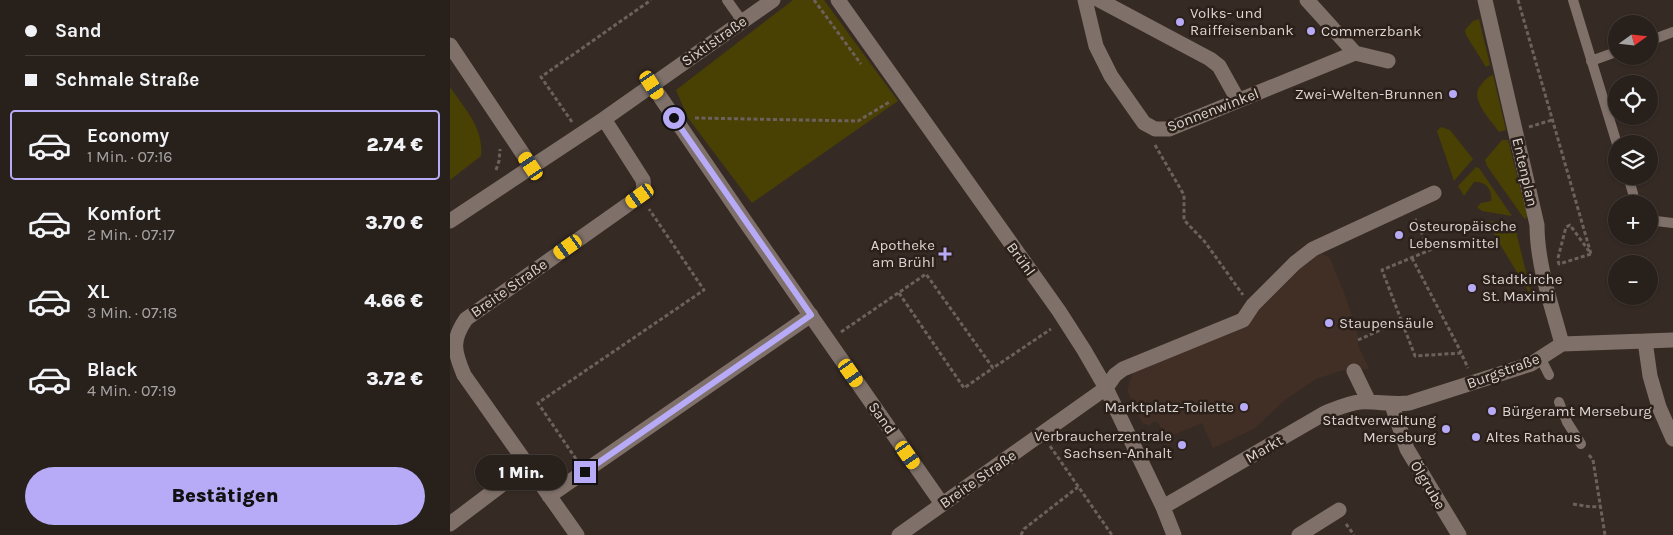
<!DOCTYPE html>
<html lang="de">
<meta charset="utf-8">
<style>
:root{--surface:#28201b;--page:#342d28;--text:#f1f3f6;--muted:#a5a3a3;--line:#443e3a;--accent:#b7abf7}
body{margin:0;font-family:Karla,sans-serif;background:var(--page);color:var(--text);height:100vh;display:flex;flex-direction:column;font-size:19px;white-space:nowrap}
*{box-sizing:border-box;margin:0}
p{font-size:16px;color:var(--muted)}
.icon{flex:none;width:28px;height:28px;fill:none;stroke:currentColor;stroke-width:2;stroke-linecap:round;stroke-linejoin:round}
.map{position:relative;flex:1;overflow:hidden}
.drawer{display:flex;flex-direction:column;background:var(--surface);width:450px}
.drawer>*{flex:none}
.top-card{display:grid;align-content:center;height:110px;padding:0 25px;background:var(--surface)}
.needle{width:32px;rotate:75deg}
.buttons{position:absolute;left:1158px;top:15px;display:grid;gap:10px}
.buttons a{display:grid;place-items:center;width:50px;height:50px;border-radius:50%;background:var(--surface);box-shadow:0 1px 4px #0004,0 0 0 1px var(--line);font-size:25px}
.end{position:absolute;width:22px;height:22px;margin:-11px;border:6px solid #b7abf7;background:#111;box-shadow:0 0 0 2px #111}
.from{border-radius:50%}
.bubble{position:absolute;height:35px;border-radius:18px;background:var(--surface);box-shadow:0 1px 4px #0004,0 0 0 1px var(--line);font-size:16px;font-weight:800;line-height:35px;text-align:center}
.car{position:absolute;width:15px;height:30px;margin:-15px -8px;border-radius:6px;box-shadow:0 0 4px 1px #0007;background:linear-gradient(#f5c518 24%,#345 0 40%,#f5c518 0 76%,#345 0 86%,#f5c518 0)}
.top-card b{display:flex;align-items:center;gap:18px;height:48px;font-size:19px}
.top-card b+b{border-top:1px solid var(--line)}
.top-card i{width:12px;height:12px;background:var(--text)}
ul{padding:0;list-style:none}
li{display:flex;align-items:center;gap:15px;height:70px;margin:0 10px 8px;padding:0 15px;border:2px solid transparent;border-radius:5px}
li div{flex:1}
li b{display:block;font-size:19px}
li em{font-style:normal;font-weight:800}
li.current{border-color:var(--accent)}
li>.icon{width:45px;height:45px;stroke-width:1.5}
.cta{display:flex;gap:10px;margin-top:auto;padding:10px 25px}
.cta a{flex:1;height:58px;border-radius:30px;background:var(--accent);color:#111;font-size:20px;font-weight:800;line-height:58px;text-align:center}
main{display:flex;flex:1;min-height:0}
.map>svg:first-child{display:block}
.built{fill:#412f25}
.green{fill:#494004}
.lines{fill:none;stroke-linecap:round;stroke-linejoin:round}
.path{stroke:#6c615c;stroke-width:3;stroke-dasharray:4 2.5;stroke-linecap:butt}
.lane{stroke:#7f7169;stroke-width:10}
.street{stroke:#7f7169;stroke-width:15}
.route{stroke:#b7abf7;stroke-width:6}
.poi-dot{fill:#b7abf7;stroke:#2c211a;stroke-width:2}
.labels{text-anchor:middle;stroke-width:5;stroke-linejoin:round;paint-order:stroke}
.poi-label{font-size:15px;fill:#dcd4d0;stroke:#2c211a;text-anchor:start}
.street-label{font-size:15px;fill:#dcd4d0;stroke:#2c211a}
</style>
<main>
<section class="drawer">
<div class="top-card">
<b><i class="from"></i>Sand</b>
<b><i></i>Schmale Straße</b>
</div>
<ul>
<li class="current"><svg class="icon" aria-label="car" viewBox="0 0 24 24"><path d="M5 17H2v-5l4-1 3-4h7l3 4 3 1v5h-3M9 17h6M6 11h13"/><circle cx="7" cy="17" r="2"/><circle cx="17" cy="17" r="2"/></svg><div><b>Economy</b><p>1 Min. · 07:16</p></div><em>2.74 €</em></li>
<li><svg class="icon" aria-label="car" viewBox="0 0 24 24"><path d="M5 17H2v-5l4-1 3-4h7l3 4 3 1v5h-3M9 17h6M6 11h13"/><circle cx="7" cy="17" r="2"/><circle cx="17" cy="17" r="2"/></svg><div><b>Komfort</b><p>2 Min. · 07:17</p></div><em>3.70 €</em></li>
<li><svg class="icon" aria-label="car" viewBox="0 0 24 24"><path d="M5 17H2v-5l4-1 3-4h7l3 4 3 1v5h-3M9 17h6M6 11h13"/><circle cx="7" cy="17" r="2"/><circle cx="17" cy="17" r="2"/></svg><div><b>XL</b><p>3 Min. · 07:18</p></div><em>4.66 €</em></li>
<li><svg class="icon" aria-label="car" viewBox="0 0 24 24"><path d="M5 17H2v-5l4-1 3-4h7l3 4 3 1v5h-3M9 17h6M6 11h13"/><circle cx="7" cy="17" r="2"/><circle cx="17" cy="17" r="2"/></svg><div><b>Black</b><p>4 Min. · 07:19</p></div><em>3.72 €</em></li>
</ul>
<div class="cta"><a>Bestätigen</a></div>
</section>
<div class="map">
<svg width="1223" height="535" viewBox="0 0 1223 535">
<rect width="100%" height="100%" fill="#362a24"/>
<path class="built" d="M863,249L880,258L895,295L908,336V345L919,369L890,371L866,379L835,400L804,429L763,448L752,423L716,438L708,422H702L700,426L692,423L677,390L683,373L681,365L793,320Z"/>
<path class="green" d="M343,0H374L448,101L302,203L238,118L226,90Z
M1029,19L1040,65L1036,67L1016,35L1015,30L1023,21Z
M1043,75L1056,130L1049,132C1041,120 1018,98 1031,85C1035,80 1037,77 1043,75Z
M0,87C15,109 34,128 31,156L0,180Z
M991,127L1000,130L1023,159L1004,181L987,131Z
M1052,140H1058L1077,215L1076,219L1073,217L1037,166L1035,160Z
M1026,167L1029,168L1062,216L1032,211L1027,207L1031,203L1041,201C1043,190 1036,181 1024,182L1014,196L1008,186Z
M1036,221L1064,223L1081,293L1080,294Z"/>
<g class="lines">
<path class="path" d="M364,0L411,64
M1068,0L1141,254
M245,118L408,121L441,101
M122,122L91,77L201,0
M1079,127L1102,120
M705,145L734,195V220L755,242L793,295
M46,170L49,161L50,149
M965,219L980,250L932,270L965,356L1011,353L1018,368
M962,258L1011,352
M1108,258L1116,227L1120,225L1139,251
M1108,261L1109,264L1141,254
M449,293L514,388L543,368
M391,332L476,274L543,368L601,329
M908,340L951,321
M600,446L662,535
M1139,455L1143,460L1155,535
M126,459L88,403L254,290L199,209
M1123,504L1141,507L1151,506
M896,524L904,535
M571,535L574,529L628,487"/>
<path class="lane" d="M277,0L292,21
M1123,0L1167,144
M1199,41L1223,32
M1141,61L1166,52
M1178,176L1186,204
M1199,218L1206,221L1223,223
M1091,359L1099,375
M1109,402L1117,422L1131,444"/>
<path class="street" d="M388,0L609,311L634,350L656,388L713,507L724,535
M635,0L646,46L661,76L694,123L705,129H719L905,53
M649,0L760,59L769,66L788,100
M857,0L905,53
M1035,0L1087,225C1087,265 1102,306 1112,344
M0,45L81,166
M905,53L938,61
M202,85L297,224L492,504
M0,221L154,119L323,0
M1195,341L1200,376L1209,407L1223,439
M904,371L919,402
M942,405L957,449L1009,535
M99,496L361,315
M713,507L875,413C886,409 898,403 910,402C926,401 942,405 959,403L1081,364L1112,344L1223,340
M0,524L78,465
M127,535L14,375C4,351 1,341 16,319L190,196L194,189L193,180L154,119
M449,535L656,388L665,375L673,369L793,320L803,305L845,263L863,249L984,193
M849,535L889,510"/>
</g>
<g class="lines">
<path class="route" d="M135,472L361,315L224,118"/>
</g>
<g class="poi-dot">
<circle cx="730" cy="22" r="5"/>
<circle cx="861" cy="31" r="5"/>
<circle cx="1003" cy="94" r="5"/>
<circle cx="949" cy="235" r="5"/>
<path d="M492.5 246.5h5v5h5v5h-5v5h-5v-5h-5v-5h5z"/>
<circle cx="1022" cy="288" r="5"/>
<circle cx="879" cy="323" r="5"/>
<circle cx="794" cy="407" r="5"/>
<circle cx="1042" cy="411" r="5"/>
<circle cx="996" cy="429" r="5"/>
<circle cx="1026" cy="437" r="5"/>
<circle cx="732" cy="445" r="5"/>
</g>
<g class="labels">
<g class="poi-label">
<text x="740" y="18">Volks- und<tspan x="740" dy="17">Raiffeisenbank</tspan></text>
<text x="871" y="36">Commerzbank</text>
<text x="993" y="99" text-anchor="end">Zwei-Welten-Brunnen</text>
<text x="959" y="231">Osteuropäische<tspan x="959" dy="17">Lebensmittel</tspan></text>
<text x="485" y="250" text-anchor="end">Apotheke<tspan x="485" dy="17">am Brühl</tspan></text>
<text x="1032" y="284">Stadtkirche<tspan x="1032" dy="17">St. Maximi</tspan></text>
<text x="889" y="328">Staupensäule</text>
<text x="784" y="412" text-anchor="end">Marktplatz-Toilette</text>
<text x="1052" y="416">Bürgeramt Merseburg</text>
<text x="986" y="425" text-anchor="end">Stadtverwaltung<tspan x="986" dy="17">Merseburg</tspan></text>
<text x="722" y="441" text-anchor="end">Verbraucherzentrale<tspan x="722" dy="17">Sachsen-Anhalt</tspan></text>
<text x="1036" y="442">Altes Rathaus</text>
</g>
<g class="street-label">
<text transform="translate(264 41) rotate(-35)" y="5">Sixtistraße</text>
<text transform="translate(763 110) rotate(-21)" y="5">Sonnenwinkel</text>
<text transform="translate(1075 172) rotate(77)" y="5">Entenplan</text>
<text transform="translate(571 259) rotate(54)" y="5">Brühl</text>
<text transform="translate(59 288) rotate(-35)" y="5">Breite Straße</text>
<text transform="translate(1053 371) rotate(-20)" y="5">Burgstraße</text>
<text transform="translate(432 418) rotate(55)" y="5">Sand</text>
<text transform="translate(814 449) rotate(-30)" y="5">Markt</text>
<text transform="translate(528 479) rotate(-35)" y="5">Breite Straße</text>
<text transform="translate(978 485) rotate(59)" y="5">Ölgrube</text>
</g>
</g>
</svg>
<div class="buttons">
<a><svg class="needle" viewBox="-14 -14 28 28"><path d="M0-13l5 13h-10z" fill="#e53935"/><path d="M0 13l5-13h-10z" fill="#a5a3a3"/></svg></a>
<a><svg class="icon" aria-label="locate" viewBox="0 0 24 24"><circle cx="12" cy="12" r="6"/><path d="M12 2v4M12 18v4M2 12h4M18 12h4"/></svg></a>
<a><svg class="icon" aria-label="layers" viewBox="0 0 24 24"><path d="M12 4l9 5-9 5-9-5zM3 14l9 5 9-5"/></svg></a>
<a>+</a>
<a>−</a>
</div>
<i class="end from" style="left:224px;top:118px"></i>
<i class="end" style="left:135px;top:472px"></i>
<div class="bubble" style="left:25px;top:455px;width:92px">1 Min.</div>
<i class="car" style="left:202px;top:85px;rotate:147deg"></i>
<i class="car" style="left:81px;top:166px;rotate:326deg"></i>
<i class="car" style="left:190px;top:196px;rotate:235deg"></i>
<i class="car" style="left:118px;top:247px;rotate:235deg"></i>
<i class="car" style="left:401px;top:373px;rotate:145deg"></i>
<i class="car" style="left:458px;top:455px;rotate:145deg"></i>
</div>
</main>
